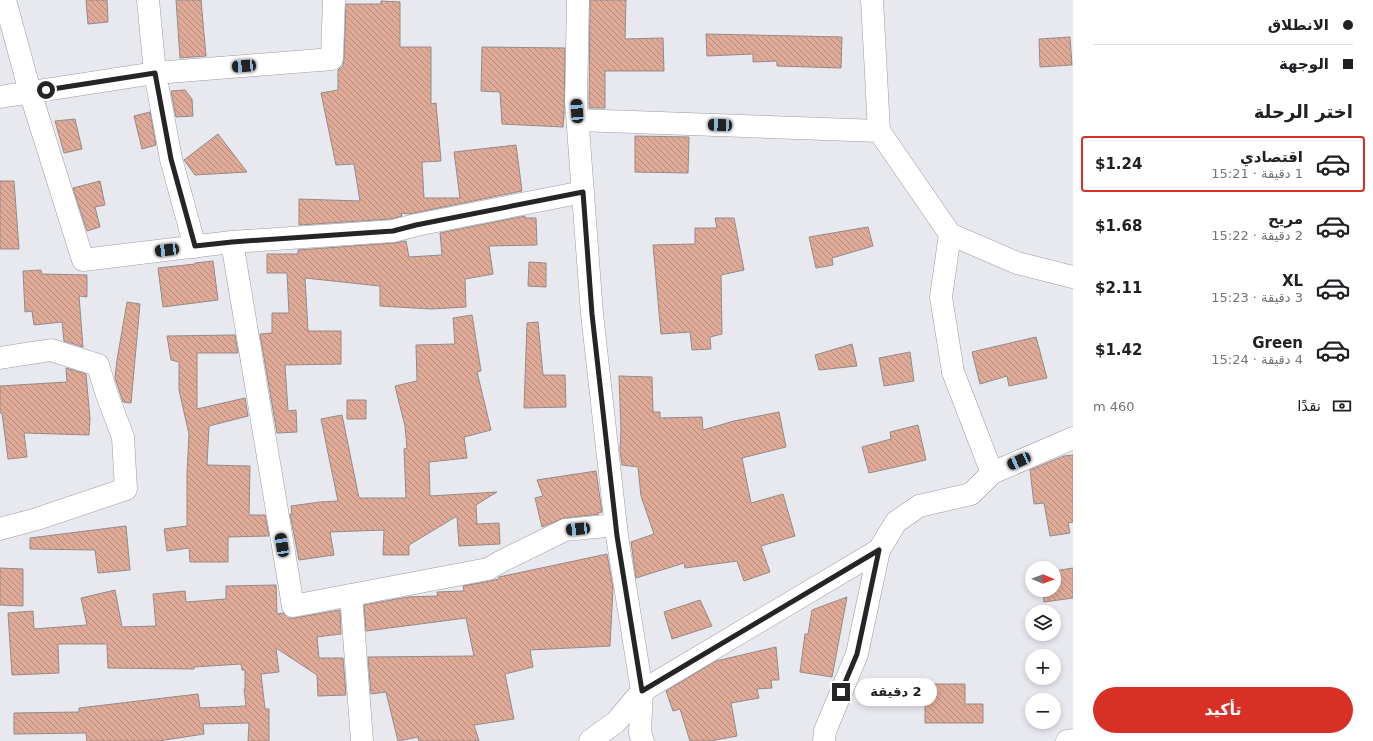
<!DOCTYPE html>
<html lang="ar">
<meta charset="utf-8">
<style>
:root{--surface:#fff;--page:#f6f6f6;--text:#202124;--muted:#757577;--line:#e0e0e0;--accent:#d93025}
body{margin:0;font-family:"DejaVu Sans",Vazirmatn,sans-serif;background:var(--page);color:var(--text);direction:rtl;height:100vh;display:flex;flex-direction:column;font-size:15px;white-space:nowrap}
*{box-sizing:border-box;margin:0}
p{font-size:13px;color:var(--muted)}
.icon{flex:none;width:22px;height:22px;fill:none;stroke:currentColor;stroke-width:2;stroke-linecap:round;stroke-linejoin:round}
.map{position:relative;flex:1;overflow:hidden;direction:ltr}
.side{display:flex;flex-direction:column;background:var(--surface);width:300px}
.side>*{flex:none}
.hud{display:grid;align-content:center;height:88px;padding:0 20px;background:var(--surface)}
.needle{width:26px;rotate:91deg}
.controls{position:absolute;left:1025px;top:561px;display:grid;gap:8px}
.controls a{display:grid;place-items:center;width:36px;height:36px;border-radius:50%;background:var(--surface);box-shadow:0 2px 6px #0003;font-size:20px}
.end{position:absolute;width:18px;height:18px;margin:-9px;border:5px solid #252527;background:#fff;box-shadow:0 0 0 2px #fff}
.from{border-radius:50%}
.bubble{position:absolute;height:28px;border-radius:14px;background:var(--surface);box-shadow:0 2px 6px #0003;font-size:13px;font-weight:800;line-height:28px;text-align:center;direction:rtl}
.car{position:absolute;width:12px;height:24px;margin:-12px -6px;border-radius:5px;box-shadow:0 0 3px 1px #0007;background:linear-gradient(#222 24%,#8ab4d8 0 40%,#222 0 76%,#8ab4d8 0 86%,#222 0)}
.hud b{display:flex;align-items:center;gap:14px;height:38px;font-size:15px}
.hud b+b{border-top:1px solid var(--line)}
.hud i{width:10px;height:10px;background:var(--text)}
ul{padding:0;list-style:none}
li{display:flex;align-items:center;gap:12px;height:56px;margin:0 8px 6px;padding:0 12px;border:2px solid transparent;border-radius:4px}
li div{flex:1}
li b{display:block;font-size:15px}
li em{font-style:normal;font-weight:800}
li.selected{border-color:var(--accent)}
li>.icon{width:36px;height:36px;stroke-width:1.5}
h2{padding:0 20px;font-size:18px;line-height:48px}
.pay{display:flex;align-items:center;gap:10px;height:44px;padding:0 20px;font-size:15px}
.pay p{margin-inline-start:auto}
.action{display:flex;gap:8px;margin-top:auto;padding:8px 20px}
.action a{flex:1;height:46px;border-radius:24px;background:var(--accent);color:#fff;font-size:16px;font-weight:800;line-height:46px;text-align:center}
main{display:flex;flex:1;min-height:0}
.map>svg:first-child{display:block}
.building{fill:url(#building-back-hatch);stroke:#938b89}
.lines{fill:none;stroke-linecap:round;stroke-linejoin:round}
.minor-casing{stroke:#9b9ca2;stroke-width:23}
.minor{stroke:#fff;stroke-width:22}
.route{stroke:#252527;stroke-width:5}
</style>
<main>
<section class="side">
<div class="hud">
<b><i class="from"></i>الانطلاق</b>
<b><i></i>الوجهة</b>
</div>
<h2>اختر الرحلة</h2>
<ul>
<li class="selected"><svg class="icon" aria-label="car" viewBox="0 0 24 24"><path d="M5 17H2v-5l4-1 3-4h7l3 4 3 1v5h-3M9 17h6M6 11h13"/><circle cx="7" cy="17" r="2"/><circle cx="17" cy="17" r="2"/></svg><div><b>اقتصادي</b><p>1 دقيقة · 15:21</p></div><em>$1.24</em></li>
<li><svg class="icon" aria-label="car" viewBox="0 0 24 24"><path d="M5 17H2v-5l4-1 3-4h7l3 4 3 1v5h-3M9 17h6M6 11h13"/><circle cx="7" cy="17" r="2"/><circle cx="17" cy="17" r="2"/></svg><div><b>مريح</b><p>2 دقيقة · 15:22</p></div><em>$1.68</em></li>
<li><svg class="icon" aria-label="car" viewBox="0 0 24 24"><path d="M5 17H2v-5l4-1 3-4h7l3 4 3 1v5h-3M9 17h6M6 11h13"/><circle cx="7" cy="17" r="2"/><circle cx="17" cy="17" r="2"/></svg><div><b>XL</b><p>3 دقيقة · 15:23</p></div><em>$2.11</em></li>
<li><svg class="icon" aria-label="car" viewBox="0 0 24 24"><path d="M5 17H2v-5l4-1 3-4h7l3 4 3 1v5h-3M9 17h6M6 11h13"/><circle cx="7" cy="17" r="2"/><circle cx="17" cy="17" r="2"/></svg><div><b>Green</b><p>4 دقيقة · 15:24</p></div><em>$1.42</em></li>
</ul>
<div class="pay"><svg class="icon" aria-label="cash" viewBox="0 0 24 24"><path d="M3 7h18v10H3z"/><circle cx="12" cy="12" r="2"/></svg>نقدًا<p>460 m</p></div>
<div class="action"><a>تأكيد</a></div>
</section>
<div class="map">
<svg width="1073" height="741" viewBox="0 0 1073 741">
<defs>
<pattern id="building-back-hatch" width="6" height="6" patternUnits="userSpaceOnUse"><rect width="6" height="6" fill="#dfab98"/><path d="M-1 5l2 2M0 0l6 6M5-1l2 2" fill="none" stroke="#b58b7c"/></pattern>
</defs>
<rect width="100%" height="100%" fill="#e8e8ef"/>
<path class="building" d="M86,0H107L108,22L88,24Z
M176,0H201L206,56L180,58Z
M590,0H626L625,39L663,38L664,71H605V108H589Z
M381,1L400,2V47H431V104L436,103L441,161L422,162L424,198H460L454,152L516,145L522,191L409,214L401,213L402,216L391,219L299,225V199L360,201L354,164L336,165L321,93L338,90V70L343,66L344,59L346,4H381Z
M706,34L842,37L841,68L777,66V61L753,62V54L707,56Z
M1070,37L1072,65L1040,67L1039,39Z
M482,47L565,48L564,114L563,127L502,124L500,92L481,91Z
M185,90L192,99L193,116L176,117L171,91Z
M150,112L156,145L142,149L134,116Z
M75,119L82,149L64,153L55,121Z
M218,134L247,172L195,175L184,160Z
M635,136L689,137L688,173L635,172Z
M0,181H14L19,249H0Z
M100,181L105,205L95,207L100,227L87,231L73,188Z
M525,216V218H536L537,245L489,246L493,274L465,279L466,307L431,309L380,306V286L305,278L308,331H341V364L285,365L288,411L296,410L297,432L277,433L260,334L272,333V313H289L287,273H267V254H298V250L394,243L406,241L409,257L442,255L440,233Z
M715,218H734L744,270L721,275L722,334L710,337L711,349L692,350L690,332L661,334L653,245L695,244V228H717Z
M868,227L873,246L832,258L833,265L816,268L809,237Z
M213,261L218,300L163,307L158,268L195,264V263Z
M529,262L546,263V287L528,286Z
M41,270L42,274L87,275V297L79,296L83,347L64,341L62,322L34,325L32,311L25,312L23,271Z
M127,302L140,304L131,403L123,402L115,378L117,360Z
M472,315L481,371L477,372L491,430L464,437L467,458L429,462L430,496L497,492L476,505L477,524L499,523L500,544L459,546L457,516L409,545V555H383L384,530L330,532L334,555L299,560L290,514H292L291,506L320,502L338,501L321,419L342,415L359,498H406L404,449L407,448L405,426L395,386L417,381L416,345L455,344L453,318Z
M538,322L543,375H565L566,407L524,408L527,323Z
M235,335L238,353H197V409L245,398L248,416L209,426L207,465L250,466L249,515H265L269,536L228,537V562H190L189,548L167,551L164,529L187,526V473L189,434L179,390V362L171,360L167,336Z
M1036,337L1047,378L1009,386L1007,376L980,384L972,352Z
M852,344L857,366L819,370L815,355Z
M910,352L914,381L884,386L879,358Z
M66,368L86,374L90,419L89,435L24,433L27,457L8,459L2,413H0V386L67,382Z
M619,376L652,377L653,412H660V418L702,417L703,430L734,421L779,412L786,447L742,458L751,503L783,494L795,536L761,546L770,572L744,581L737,561L685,568L684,563L636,578L631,542L654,534L641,496L638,467L622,465L620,450L621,431Z
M347,400H366V419H347Z
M918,425L926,460L869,473L862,447L891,439L890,432Z
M1073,455V522L1068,523L1070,533L1050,536L1044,503L1034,504L1030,470L1064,456Z
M596,471L602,512L598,513L599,514L564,518L542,527L535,498L543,496L537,480Z
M126,526L130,570L98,573L95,550L30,549V538Z
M607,554L613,588L610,646L530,650L533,667L505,674L514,719L474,725L479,741H419L418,737L398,741L386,692L371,694L368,657L474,656L466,618L366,631L364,605L408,597L438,596L437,592L464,591L463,586L490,581L499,579V577Z
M0,568L23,569V606L0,605Z
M1073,568V598L1044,602L1043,590H1054V571Z
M276,585L277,614L283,613L288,618H295L340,610L341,634L317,637L319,658H343L346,695L318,696L317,675L276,648L279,672L261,674L265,709H269V741H248L249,723L203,724L204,734L158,741H87L86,733L14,734V713L79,712V708L198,694L200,708L246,706L244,689H245V670H242L241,664L194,667V669L108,668L107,644H58L59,673L12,675L8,613L33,611L34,629L87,625L81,598L115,590L122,627L156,626L153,594L185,591L186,602L226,599V586Z
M847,597L832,677L800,672L805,634H808L812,610Z
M700,600L712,626L672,639L664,612Z
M776,647L779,680H771L772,688L757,689L759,698L731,703L737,736L710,741H690L680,709L673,711L666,691L716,661Z
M925,684H965V704H983V723H925Z"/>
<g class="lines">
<g class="minor-casing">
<path id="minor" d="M5,0L30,92L83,260L232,242L393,231L416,225L583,192
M148,0L155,73L171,159L195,247
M578,0L576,101L592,314L617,536L642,691L640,733L643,741
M872,0L879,131L950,234L1017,263L1073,277
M0,97L155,73L332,59L334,0
M578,120L879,131
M950,234L941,297L953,372L992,473
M232,242L293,606L488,569L502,561L565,530L616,525
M0,358L51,350L98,365L107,395L123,437L126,489L37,519L0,529
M351,595L362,741
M590,741L616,722L642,691L879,550L896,522L919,506L971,494L992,473L1073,438
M824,741L825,731L857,654L879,550
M1067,741L1073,740"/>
</g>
<use href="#minor" class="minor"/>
</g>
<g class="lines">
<path class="route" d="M46,90L155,73L171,159L195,246L232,242L393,231L416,225L583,192L592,314L617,536L642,691L879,550L857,654L841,692"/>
</g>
</svg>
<div class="controls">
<a><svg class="needle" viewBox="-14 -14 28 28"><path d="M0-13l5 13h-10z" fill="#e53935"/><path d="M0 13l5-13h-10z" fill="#757577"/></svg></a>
<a><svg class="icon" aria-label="layers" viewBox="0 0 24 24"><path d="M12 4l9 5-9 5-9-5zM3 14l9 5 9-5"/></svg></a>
<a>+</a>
<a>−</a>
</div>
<i class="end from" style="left:46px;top:90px"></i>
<i class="end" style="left:841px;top:692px"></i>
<div class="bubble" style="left:855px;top:678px;width:82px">2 دقيقة</div>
<i class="car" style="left:244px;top:66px;rotate:266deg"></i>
<i class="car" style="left:577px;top:111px;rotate:356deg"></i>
<i class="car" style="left:720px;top:125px;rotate:272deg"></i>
<i class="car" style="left:167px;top:250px;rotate:263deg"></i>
<i class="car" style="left:1019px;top:461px;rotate:246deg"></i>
<i class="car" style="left:578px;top:529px;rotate:264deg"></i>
<i class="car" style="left:282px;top:545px;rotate:351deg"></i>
</div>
</main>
